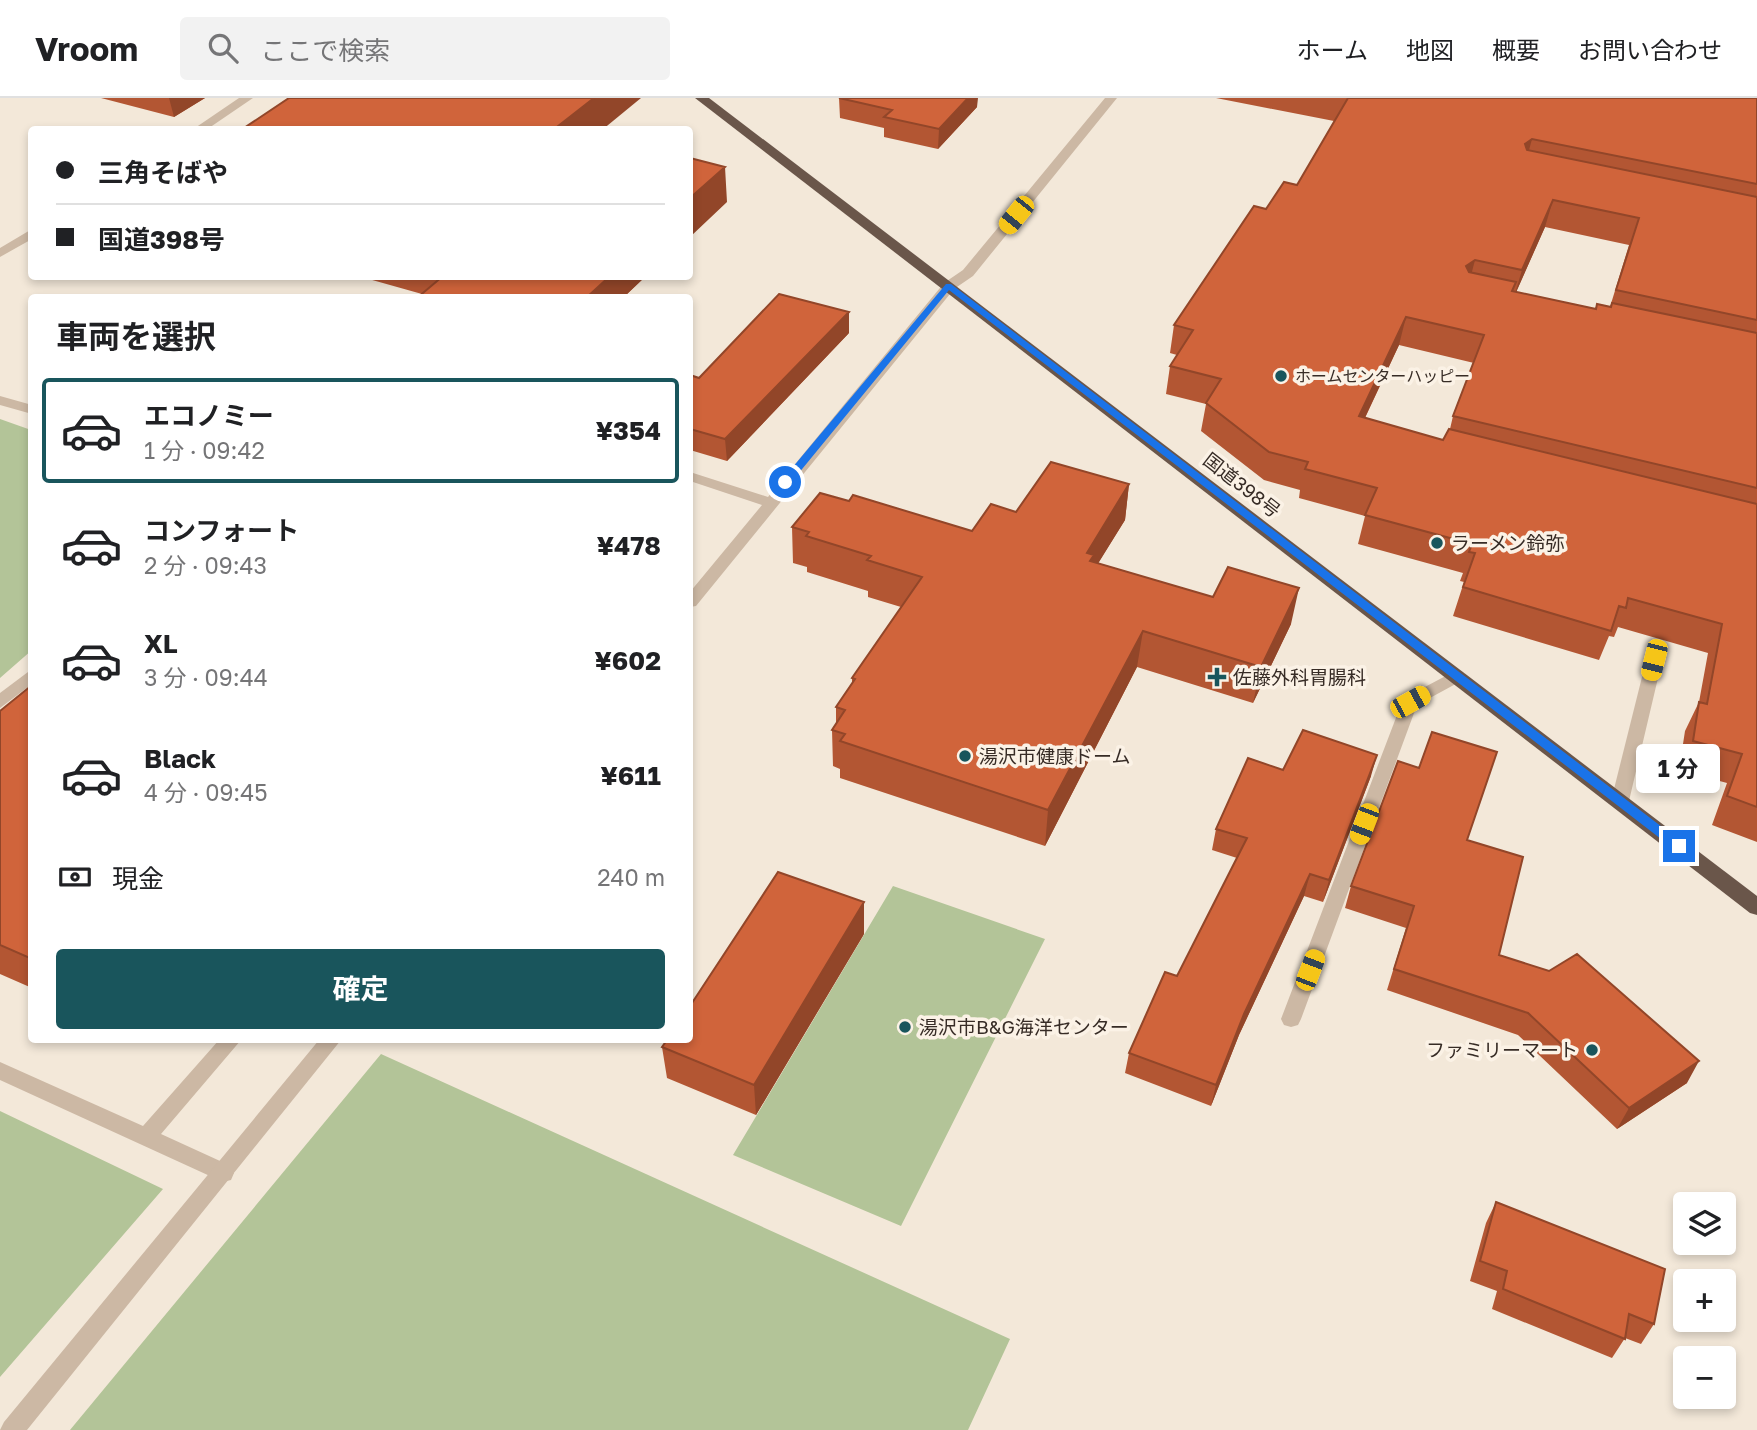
<!DOCTYPE html>
<html lang="ja">
<meta charset="utf-8">
<style>
:root{--surface:#fff;--page:#f2f2f2;--text:#202124;--muted:#757577;--line:#e0e0e0;--accent:#19555c}
body{margin:0;font-family:"Golos Text","Noto Sans JP",sans-serif;background:var(--page);color:var(--text);height:100vh;display:flex;flex-direction:column;font-size:26px;white-space:nowrap}
*{box-sizing:border-box;margin:0}
p{font-size:23px;color:var(--muted)}
.icon{flex:none;width:38px;height:38px;fill:none;stroke:currentColor;stroke-width:2;stroke-linecap:round;stroke-linejoin:round}
.map{position:relative;flex:1;overflow:hidden}
.side{position:absolute;left:28px;top:196px;width:665px;height:749px;display:flex;flex-direction:column;background:var(--surface);border-radius:7px;box-shadow:0 4px 10px #0003}
.side>*{flex:none}
.top-card{position:absolute;left:28px;top:28px;width:665px;height:154px;border-radius:7px;box-shadow:0 4px 10px #0003;display:grid;align-content:center;height:154px;padding:0 28px;background:var(--surface)}
.fabs{position:absolute;left:1673px;top:1094px;display:grid;gap:14px}
.fabs a{display:grid;place-items:center;width:63px;height:63px;border-radius:7px;background:var(--surface);box-shadow:0 4px 10px #0003;font-size:35px}
.end{position:absolute;width:32px;height:32px;margin:-16px;border:9px solid #1a73e8;background:#fff;box-shadow:0 0 0 4px #fff}
.from{border-radius:50%}
.bubble{position:absolute;height:49px;border-radius:7px;background:var(--surface);box-shadow:0 4px 10px #0003;font-size:23px;font-weight:700;line-height:49px;text-align:center}
.car{position:absolute;width:21px;height:42px;margin:-21px -10px;border-radius:9px;box-shadow:0 0 5px 2px #0007;background:linear-gradient(#f5c518 24%,#345 0 40%,#f5c518 0 76%,#345 0 86%,#f5c518 0)}
.top-card b{display:flex;align-items:center;gap:24px;height:66px;font-size:26px}
.top-card b+b{border-top:2px solid var(--line)}
.top-card i{width:18px;height:18px;background:var(--text)}
ul{padding:0;list-style:none}
li{display:flex;align-items:center;gap:21px;height:105px;margin:0 14px 10px;padding:0 14px;border:4px solid transparent;border-radius:7px}
li div{flex:1}
li b{display:block;font-size:26px}
li em{font-style:normal;font-weight:700}
li.on{border-color:var(--accent)}
li>.icon{width:63px;height:63px;stroke-width:1.5}
h2{padding:0 28px;font-size:32px;line-height:84px}
.pay{display:flex;align-items:center;gap:18px;height:77px;padding:0 28px;font-size:26px}
.pay p{margin-inline-start:auto}
.cta{display:flex;gap:14px;margin-top:auto;padding:14px 28px}
.cta a{flex:1;height:80px;border-radius:7px;background:var(--accent);color:#fff;font-size:28px;font-weight:700;line-height:80px;text-align:center}
header{display:flex;align-items:center;gap:42px;box-sizing:border-box;height:98px;padding:0 35px;background:var(--surface);border-bottom:2px solid var(--line)}
header strong{font-size:33px}
nav{display:flex;gap:38px;margin-inline-start:auto;font-size:24px}
.search{width:490px;height:63px;background:var(--page);display:flex;align-items:center;gap:18px;box-sizing:border-box;padding:0 24px;border-radius:7px;color:var(--muted);font-size:26px}
.map>svg:first-child{display:block}
.green{fill:#b3c498}
.lines{fill:none;stroke-linecap:round;stroke-linejoin:round}
.service{fill:#ccb8a4;fill-rule:evenodd}
.minor{fill:#ccb8a4;fill-rule:evenodd}
.trunk{fill:#6a564a;fill-rule:evenodd}
.wall{fill:#b35633;fill-rule:evenodd}
.shaded-wall{fill:#924629}
.building{fill:#d0643b;stroke:#924629;stroke-width:2}
.route{fill:#1a73e8}
.poi-dot{fill:#19555c;stroke:#fbf2e6;stroke-width:2.5}
.labels{text-anchor:middle;stroke-width:7;stroke-linejoin:round;paint-order:stroke}
.far-poi-label{font-size:16px;fill:#372c26;stroke:#fbf2e6;text-anchor:start}
.street-label{font-size:19px;fill:#372c26;stroke:#fbf2e6}
.poi-label{font-size:19px;fill:#372c26;stroke:#fbf2e6;text-anchor:start}
</style>
<header>
<strong>Vroom</strong>
<div class="search"><svg class="icon" aria-label="search" viewBox="0 0 24 24"><circle cx="10" cy="10" r="6"/><path d="M15 15l6 6"/></svg>ここで検索</div>
<nav><a>ホーム</a><a>地図</a><a>概要</a><a>お問い合わせ</a></nav>
</header>
<div class="map">
<svg width="1757" height="1332" viewBox="0 0 1757 1332">
<rect width="100%" height="100%" fill="#f3e8d9"/>
<path class="green" d="M0,321L31,332L32,552L0,580Z
M893,788L1045,841L901,1128L733,1057Z
M381,956L1010,1241L968,1332H70Z
M0,1013L163,1091L0,1279Z"/>
<g class="lines">
<path class="service" d="M32,571V586L0,610V595Z
M219,942H241L161,1036L231,1068L234,1075L231,1082L223,1084L0,982V964L143,1028Z"/>
<path class="minor" d="M239,0H253L206,32H192Z
M1105,0H1117L973,178L954,191L696,508L690,509V494L762,407L690,383V374L768,399L944,185L963,172Z
M32,131V141L0,159V150Z
M0,298L32,307V316L0,307Z
M1654,557L1662,563L1629,703L1626,708H1614L1611,703L1646,563Z
M1457,572L1463,574L1465,578L1463,582L1417,607L1301,921L1298,927L1291,929L1284,927L1281,921L1402,604L1404,600Z
M319,942H341L27,1332H0L4,1324Z"/>
<path class="trunk" d="M695,0H709L1757,798V817L1750,815Z"/>
</g>
<path class="wall" d="M101,0H205L174,19Z
M839,0L977,9L938,51L884,39V30L840,20Z
M1216,0H1757V744L1712,727L1727,685L1679,672L1685,633L1699,604L1708,555L1618,529L1614,539L1609,538L1599,562L1453,518L1464,484L1460,483L1463,475L1358,446L1365,418L1299,400L1300,392L1264,382L1201,333L1206,306L1166,296L1170,268L1177,257L1170,255L1174,227L1266,111L1297,87L1334,23ZM1545,129L1629,147L1610,209L1595,211L1516,194ZM1399,247L1474,265L1453,318L1450,331L1443,342L1365,320Z
M358,178H646L626,197L422,196Z
M849,235L727,363L690,352V277L699,280Z
M1129,386L1125,422L1098,465L1291,526L1253,605L1137,569L1045,748L840,680V671L833,668L832,632L836,626V609L852,585V580L901,509L868,499V493L807,474V469L793,465L792,429L849,403L972,433L1016,414Z
M32,587V890L0,876V613Z
M1283,672L1371,678L1323,804L1304,798L1239,937L1211,1008L1125,975L1129,955L1177,878L1237,760L1212,752L1216,731Z
M1467,742L1499,857L1687,985L1617,1031L1518,937L1387,892L1406,830L1345,810L1351,788Z
M864,836L756,1017L667,980L662,949Z
M1496,1104L1654,1226L1641,1246L1625,1240L1612,1260L1492,1211L1497,1193L1470,1183L1486,1125Z"/>
<path class="shaded-wall" d="M169,0H205L174,19Z
M594,0H641L602,32H553Z
M968,0H978L977,9L938,51L939,31Z
M1532,41L1525,67V46Z
M725,69L727,104L690,139V100Z
M1553,102L1545,129L1514,199L1522,172Z
M1475,162L1468,189L1466,168Z
M610,178H646L626,197V200H586Z
M849,214V235L727,363L725,341Z
M1406,219L1399,247L1352,347L1359,318Z
M1129,386L1125,422L1091,477L1087,455Z
M1299,490L1291,526L1253,605L1261,569Z
M1143,533L1137,569L1045,748L1048,712Z
M1377,657L1371,678L1323,804L1329,782Z
M1310,776L1304,798L1239,937L1211,1008L1216,987L1244,916Z
M864,804V836L756,1017L754,987Z
M1699,963L1687,985L1617,1031L1629,1010Z"/>
<path class="building" d="M289,0H594L553,32H241Z
M839,0H968L939,31L884,19L892,12Z
M1348,0H1757V86L1532,41L1525,46L1527,52L1757,99V222L1616,192L1639,120L1553,102L1522,172L1475,162L1466,168L1469,174L1516,184L1512,193L1596,211L1597,206L1611,209L1612,205L1757,235V390L1453,318L1484,237L1406,219L1359,318L1443,342L1449,331L1757,406V709L1727,698L1742,656L1693,643L1699,604L1707,606L1722,526L1628,500L1626,510L1619,508L1611,533L1463,489L1475,455L1469,454L1472,446L1365,417L1377,390L1305,371L1308,364L1269,354L1206,305L1221,281L1170,268L1193,232L1174,227L1254,108L1266,111L1284,84L1297,87Z
M690,60L725,69L690,100Z
M443,178H610L586,200H417Z
M779,196L849,214L725,341L690,331V277L699,280Z
M1051,364L1129,386L1087,455L1094,457L1090,463L1213,499L1228,469L1299,490L1261,569L1143,533L1048,712L840,643L845,636L832,632L845,612L836,609L855,581L852,580L922,479L867,462L871,458L806,438L809,434L792,429L820,395L849,403L853,397L972,433L991,406L1016,414Z
M32,587V861L0,847V613Z
M1303,632L1377,657L1329,782L1310,776L1244,916L1216,987L1129,955L1165,874L1177,878L1247,740L1216,731L1248,660L1283,672Z
M1432,634L1497,654L1467,742L1523,759L1499,857L1549,873L1577,856L1699,963L1629,1010L1528,915L1394,871L1414,808L1351,788L1398,663L1419,670Z
M778,774L864,804L754,987L662,949L667,942H690V908Z
M1496,1104L1665,1171L1654,1226L1629,1216L1625,1241L1503,1191L1507,1173L1480,1163Z"/>
<path class="route" d="M946,186H951L1683,745V751H1674L949,192L789,387H782V382Z"/>
<g class="poi-dot">
<circle cx="1281" cy="278" r="7"/>
<circle cx="1437" cy="445" r="7"/>
<path d="M1213.5 568.5h7v7h7v7h-7v7h-7v-7h-7v-7h7z"/>
<circle cx="965" cy="658" r="7"/>
<circle cx="905" cy="929" r="7"/>
<circle cx="1592" cy="952" r="7"/>
</g>
<g class="labels">
<g class="far-poi-label">
<text x="1295" y="284">ホームセンターハッピー</text>
</g>
<g class="street-label">
<text transform="translate(1242 387) rotate(38)" y="7">国道398号</text>
</g>
<g class="poi-label">
<text x="1451" y="452">ラーメン鈴弥</text>
<text x="1233" y="586">佐藤外科胃腸科</text>
<text x="979" y="665">湯沢市健康ドーム</text>
<text x="919" y="936">湯沢市B&amp;G海洋センター</text>
<text x="1578" y="959" text-anchor="end">ファミリーマート</text>
</g>
</g>
</svg>
<div class="fabs">
<a><svg class="icon" aria-label="layers" viewBox="0 0 24 24"><path d="M12 4l9 5-9 5-9-5zM3 14l9 5 9-5"/></svg></a>
<a>+</a>
<a>−</a>
</div>
<i class="end from" style="left:785px;top:384px"></i>
<i class="end" style="left:1679px;top:748px"></i>
<div class="bubble" style="left:1636px;top:646px;width:84px">1 分</div>
<i class="car" style="left:1016px;top:117px;rotate:219deg"></i>
<i class="car" style="left:1654px;top:562px;rotate:194deg"></i>
<i class="car" style="left:1410px;top:604px;rotate:61deg"></i>
<i class="car" style="left:1364px;top:726px;rotate:201deg"></i>
<i class="car" style="left:1310px;top:872px;rotate:21deg"></i>
<div class="top-card">
<b><i class="from"></i>三角そばや</b>
<b><i></i>国道398号</b>
</div>
<section class="side">
<h2>車両を選択</h2>
<ul>
<li class="on"><svg class="icon" aria-label="car" viewBox="0 0 24 24"><path d="M5 17H2v-5l4-1 3-4h7l3 4 3 1v5h-3M9 17h6M6 11h13"/><circle cx="7" cy="17" r="2"/><circle cx="17" cy="17" r="2"/></svg><div><b>エコノミー</b><p>1 分 · 09:42</p></div><em>¥354</em></li>
<li><svg class="icon" aria-label="car" viewBox="0 0 24 24"><path d="M5 17H2v-5l4-1 3-4h7l3 4 3 1v5h-3M9 17h6M6 11h13"/><circle cx="7" cy="17" r="2"/><circle cx="17" cy="17" r="2"/></svg><div><b>コンフォート</b><p>2 分 · 09:43</p></div><em>¥478</em></li>
<li><svg class="icon" aria-label="car" viewBox="0 0 24 24"><path d="M5 17H2v-5l4-1 3-4h7l3 4 3 1v5h-3M9 17h6M6 11h13"/><circle cx="7" cy="17" r="2"/><circle cx="17" cy="17" r="2"/></svg><div><b>XL</b><p>3 分 · 09:44</p></div><em>¥602</em></li>
<li><svg class="icon" aria-label="car" viewBox="0 0 24 24"><path d="M5 17H2v-5l4-1 3-4h7l3 4 3 1v5h-3M9 17h6M6 11h13"/><circle cx="7" cy="17" r="2"/><circle cx="17" cy="17" r="2"/></svg><div><b>Black</b><p>4 分 · 09:45</p></div><em>¥611</em></li>
</ul>
<div class="pay"><svg class="icon" aria-label="cash" viewBox="0 0 24 24"><path d="M3 7h18v10H3z"/><circle cx="12" cy="12" r="2"/></svg>現金<p>240 m</p></div>
<div class="cta"><a>確定</a></div>
</section>
</div>
